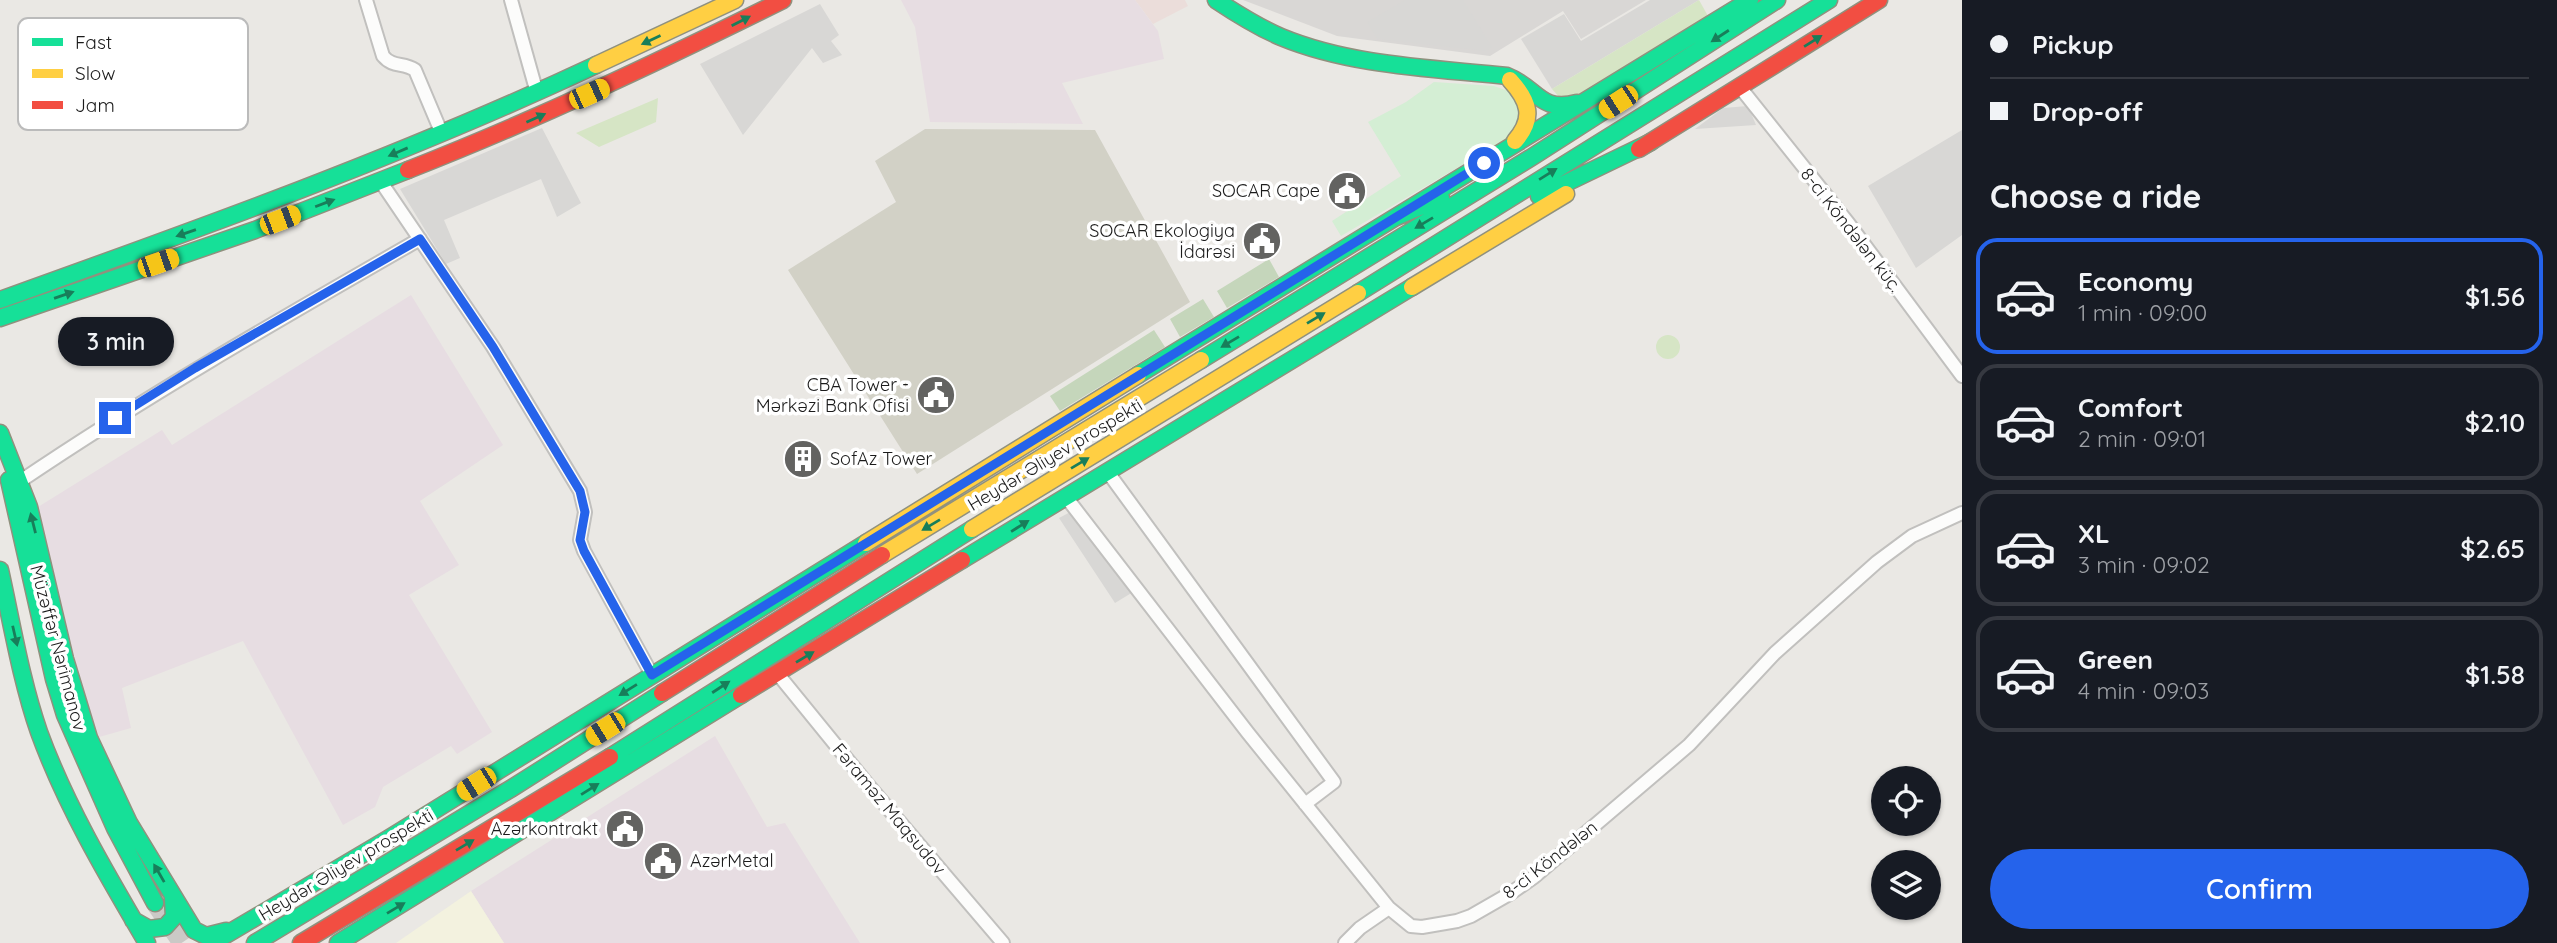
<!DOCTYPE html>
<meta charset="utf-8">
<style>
:root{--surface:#171b24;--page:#20242c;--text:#f1f3f6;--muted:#9ea1a6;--line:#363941;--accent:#2563eb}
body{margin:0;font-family:Quicksand,sans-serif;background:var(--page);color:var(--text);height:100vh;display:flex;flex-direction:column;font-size:26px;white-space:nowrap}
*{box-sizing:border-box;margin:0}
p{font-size:23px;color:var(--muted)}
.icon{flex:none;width:38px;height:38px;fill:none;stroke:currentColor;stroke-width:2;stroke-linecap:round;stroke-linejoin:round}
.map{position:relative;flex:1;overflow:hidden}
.panel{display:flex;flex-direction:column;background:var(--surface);width:595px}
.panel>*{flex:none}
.banner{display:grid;align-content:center;height:154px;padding:0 28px;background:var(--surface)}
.tools{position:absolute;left:1871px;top:766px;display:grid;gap:14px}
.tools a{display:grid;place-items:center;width:70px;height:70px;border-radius:50%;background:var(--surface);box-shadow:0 2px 5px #0004;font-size:35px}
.end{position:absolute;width:32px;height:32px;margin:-16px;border:9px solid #2563eb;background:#fff;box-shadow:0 0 0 4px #fff}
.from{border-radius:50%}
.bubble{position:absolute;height:49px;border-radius:24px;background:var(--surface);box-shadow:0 2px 5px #0004;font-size:23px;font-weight:600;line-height:49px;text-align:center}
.car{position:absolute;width:21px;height:42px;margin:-21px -10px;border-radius:9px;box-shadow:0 0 5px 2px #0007;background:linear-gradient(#f5c518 24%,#345 0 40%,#f5c518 0 76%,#345 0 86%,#f5c518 0)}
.banner b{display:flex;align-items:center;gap:24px;height:66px;font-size:26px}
.banner b+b{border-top:2px solid var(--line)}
.banner i{width:18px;height:18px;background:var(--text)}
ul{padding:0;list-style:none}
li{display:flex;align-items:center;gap:21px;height:116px;margin:0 14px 10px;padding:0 14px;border:4px solid var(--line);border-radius:21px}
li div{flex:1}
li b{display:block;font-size:26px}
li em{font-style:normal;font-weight:600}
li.on{border-color:var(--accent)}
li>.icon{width:63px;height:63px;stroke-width:1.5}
h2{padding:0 28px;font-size:32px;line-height:84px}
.primary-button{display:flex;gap:14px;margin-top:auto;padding:14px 28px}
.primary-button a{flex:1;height:80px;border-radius:42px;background:var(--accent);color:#fff;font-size:28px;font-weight:600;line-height:80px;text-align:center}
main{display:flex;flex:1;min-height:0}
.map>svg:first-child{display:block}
.residential{fill:#d9d7d5}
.commercial{fill:#ebddda}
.industrial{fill:#e7dde2}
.education{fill:#f3f2df}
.religious{fill:#d8d7d5}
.construction{fill:#d2d1c6}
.grass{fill:#d6e5c5}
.forest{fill:#c5d6bb}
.park{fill:#d4eed4}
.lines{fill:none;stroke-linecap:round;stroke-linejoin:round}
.secondary-tunnel{stroke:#cbc9c6;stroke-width:19;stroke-dasharray:19 10;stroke-linecap:butt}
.street-casing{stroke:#c1c0be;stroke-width:16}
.fast-casing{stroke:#90917e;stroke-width:19}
.slow-casing{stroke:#90917e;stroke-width:19}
.jam-casing{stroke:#90917e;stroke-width:19}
.street{stroke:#fcfcfb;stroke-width:12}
.fast{stroke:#16e098;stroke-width:16}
.slow{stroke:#ffcf43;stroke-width:16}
.jam{stroke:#f24e42;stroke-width:16}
.oneway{fill:#187e5a}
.route{stroke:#2563eb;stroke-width:9}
.labels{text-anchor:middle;stroke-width:7;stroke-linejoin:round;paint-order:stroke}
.poi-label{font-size:18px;fill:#1b1b1b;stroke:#fff;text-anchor:end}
.street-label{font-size:18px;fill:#1b1b1b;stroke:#fff}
.key{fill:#fff;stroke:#bbb;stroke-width:2}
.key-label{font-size:19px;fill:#1b1b1b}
</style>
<main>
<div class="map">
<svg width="1962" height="943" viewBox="0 0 1962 943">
<rect width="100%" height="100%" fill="#eae8e4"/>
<path class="residential" d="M1243,0H1646L1581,39L1563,11L1490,56L1337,36Z"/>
<path class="commercial" d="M1135,0H1185L1188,6L1153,24Z"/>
<path class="industrial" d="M901,0H1135L1158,31L1164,59L1062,83L1083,124L930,122L915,27Z
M411,295L503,445L420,501L459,565L409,595L492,732L457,754L451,746L383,787L375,807L343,825L243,641L122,688L131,728L99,737L82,688L38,507L162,430L172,445Z
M715,736L767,827L785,823L860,943H504L471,891Z"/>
<path class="education" d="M471,891L504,943H396Z"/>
<path class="religious" d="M1405,0H1463L1492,47L1486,51L1377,39L1367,22Z
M1650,0H1699L1552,89L1521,39L1564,14L1581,41Z
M820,4L839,35L831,41L842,55L823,63L812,48L743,135L700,64Z
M1748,106L1756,125L1695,129L1723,108Z
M542,128L581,203L557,217L541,179L444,220L460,258L446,264L400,189Z
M1962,130V235L1916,268L1868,186Z
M1076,509L1138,589L1115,603L1059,518Z"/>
<path class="construction" d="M925,129L1095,130L1190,302L917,474L788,270L896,202L875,161Z"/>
<path class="grass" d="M1699,0L1708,16L1576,97L1561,99L1552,89Z
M658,98L656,122L599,147L576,133Z
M1656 347a12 12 0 1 1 24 0a12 12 0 1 1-24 0Z"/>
<path class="forest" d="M1269,259L1279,277L1227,308L1217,291Z
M1203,299L1214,317L1180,337L1170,319Z
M1154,330L1165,347L1060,411L1050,396Z"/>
<path class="park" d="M1434,82L1494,86L1511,92C1520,110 1523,118 1513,135L1341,236L1332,221L1401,176L1368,122L1406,102Z"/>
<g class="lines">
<path class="secondary-tunnel" d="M155,903L182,943"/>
<g class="street-casing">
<path id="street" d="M366,0L383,56C393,68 403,62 415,70L442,134
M511,0L537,93
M1739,86L1849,224L1962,376
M381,182L493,347L580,491L585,512L580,540L584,551L652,675
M1107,471L1334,782L1305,804
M19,482C149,394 284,317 420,239
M1066,497L1248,733L1389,908L1411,926L1422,927L1457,921L1471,916L1511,893L1534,877L1689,745L1775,653L1877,562L1912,536L1962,513
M777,673L869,786L1003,943
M1345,943L1360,928L1389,908"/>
</g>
<g class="fast-casing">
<path id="fast" d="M1216,0C1237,14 1258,27 1281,37C1351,66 1432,68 1507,76C1538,88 1539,113 1577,103
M1539,196L1651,142
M1394,218L1441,198
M1358,293L1829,0
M0,300C201,228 402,156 596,65
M0,318L255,230L408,170
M1201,360L1532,157L1777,0
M1138,375L1750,0
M0,433L29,507L65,659L89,738L129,823L194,930L206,936L226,931
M9,480L54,679L65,715L115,828L155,903
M962,560L1412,287
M0,570C12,624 21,680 39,732C66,806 107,875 147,943
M610,757L972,529
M133,920L149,929L165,927L174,917L173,898
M212,943L388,839L866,543
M255,943L512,788L662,693
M338,943L741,695"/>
</g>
<g class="slow-casing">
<path id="slow" d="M596,65L735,0
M1510,80C1529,101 1535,118 1515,141
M1412,287L1566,194
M972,529L1358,293
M866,543L1138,375
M882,555L1201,360"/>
</g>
<g class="jam-casing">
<path id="jam" d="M1639,149L1879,0
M408,170C536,120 660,61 783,0
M662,693L882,555
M741,695L962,560
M301,943L610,757"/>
</g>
<use href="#street" class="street"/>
<use href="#fast" class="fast"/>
<use href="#slow" class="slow"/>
<use href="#jam" class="jam"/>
</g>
<defs><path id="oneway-solid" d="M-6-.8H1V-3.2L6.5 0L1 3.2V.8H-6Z" transform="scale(1.75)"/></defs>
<g class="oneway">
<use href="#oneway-solid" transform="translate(741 21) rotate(-27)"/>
<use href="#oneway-solid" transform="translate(1720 36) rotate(147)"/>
<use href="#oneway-solid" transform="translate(651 40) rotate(155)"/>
<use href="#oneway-solid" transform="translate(1813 41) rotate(-32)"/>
<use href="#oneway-solid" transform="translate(536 118) rotate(-24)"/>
<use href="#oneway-solid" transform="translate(398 152) rotate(157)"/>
<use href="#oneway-solid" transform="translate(1548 174) rotate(-32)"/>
<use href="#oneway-solid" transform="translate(325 203) rotate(-21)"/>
<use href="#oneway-solid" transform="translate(1424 223) rotate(149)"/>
<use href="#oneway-solid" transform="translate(186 233) rotate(161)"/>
<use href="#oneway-solid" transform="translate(64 295) rotate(-19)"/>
<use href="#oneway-solid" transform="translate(1316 318) rotate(-31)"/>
<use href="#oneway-solid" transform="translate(1230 342) rotate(149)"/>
<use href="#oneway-solid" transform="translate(1080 463) rotate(-31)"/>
<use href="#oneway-solid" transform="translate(33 523) rotate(-104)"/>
<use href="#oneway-solid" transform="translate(931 525) rotate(149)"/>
<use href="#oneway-solid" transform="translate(1020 526) rotate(-32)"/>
<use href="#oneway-solid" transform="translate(15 636) rotate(77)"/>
<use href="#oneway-solid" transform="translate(805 657) rotate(-31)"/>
<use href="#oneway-solid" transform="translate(721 687) rotate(-33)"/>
<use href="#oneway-solid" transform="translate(628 690) rotate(148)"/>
<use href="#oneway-solid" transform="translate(590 789) rotate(-32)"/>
<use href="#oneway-solid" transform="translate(465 845) rotate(-31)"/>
<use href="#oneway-solid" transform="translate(159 873) rotate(-120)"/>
<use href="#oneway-solid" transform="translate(396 908) rotate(-31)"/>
</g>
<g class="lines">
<path class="route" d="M115,418L195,368L420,239L493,347L580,491L585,512L580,540L584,551L652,675L1484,163"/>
</g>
<defs>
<g id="civic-disc" transform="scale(2.0125)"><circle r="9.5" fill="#636361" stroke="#fff"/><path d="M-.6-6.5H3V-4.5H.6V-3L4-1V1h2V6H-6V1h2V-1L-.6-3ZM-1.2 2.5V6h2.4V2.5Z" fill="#fff"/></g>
<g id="building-disc" transform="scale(2.0125)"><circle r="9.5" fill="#636361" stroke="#fff"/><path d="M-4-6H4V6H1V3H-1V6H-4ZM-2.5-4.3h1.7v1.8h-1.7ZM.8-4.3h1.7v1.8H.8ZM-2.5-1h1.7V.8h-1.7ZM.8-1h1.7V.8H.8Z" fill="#fff"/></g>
</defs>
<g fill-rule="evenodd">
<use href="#civic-disc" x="1347" y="191"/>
<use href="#civic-disc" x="1262" y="241"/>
<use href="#civic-disc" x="936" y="395"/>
<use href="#building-disc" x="803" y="459"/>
<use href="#civic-disc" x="625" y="829"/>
<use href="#civic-disc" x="663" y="861"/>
</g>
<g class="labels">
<g class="poi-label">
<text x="1320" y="197">SOCAR Cape</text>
<text x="1235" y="237">SOCAR Ekologiya<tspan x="1235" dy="21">İdarəsi</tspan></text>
<text x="909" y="391">CBA Tower -<tspan x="909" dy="21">Mərkəzi Bank Ofisi</tspan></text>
<text x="830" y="465" text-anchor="start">SofAz Tower</text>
<text x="598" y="835">Azərkontrakt</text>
<text x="690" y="867" text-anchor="start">AzərMetal</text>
</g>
<g class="street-label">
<text transform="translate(1851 230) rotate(52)" y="6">8-ci Köndələn küç.</text>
<text transform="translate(1055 455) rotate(-31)" y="6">Heydər Əliyev prospekti</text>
<text transform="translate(58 648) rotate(75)" y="6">Müzəffər Nərimanov</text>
<text transform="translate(889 809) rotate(50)" y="6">Fəraməz Maqsudov</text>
<text transform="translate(1550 860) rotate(-38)" y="6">8-ci Köndələn</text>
<text transform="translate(346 865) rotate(-31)" y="6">Heydər Əliyev prospekti</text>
</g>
</g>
<rect x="18" y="18" width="230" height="112" rx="10" class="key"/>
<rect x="32" y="38" width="31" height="8" fill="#16e098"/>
<rect x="32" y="69" width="31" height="9" fill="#ffcf43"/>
<rect x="32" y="101" width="31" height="8" fill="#f24e42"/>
<g class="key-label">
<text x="75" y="49">Fast</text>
<text x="75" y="80">Slow</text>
<text x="75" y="112">Jam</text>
</g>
</svg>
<div class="tools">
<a><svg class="icon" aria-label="locate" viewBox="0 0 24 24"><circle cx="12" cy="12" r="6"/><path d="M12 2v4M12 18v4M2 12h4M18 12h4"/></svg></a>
<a><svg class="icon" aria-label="layers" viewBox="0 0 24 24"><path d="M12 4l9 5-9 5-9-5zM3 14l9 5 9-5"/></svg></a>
</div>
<i class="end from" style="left:1484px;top:163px"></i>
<i class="end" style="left:115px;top:418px"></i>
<div class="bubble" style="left:58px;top:317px;width:116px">3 min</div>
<i class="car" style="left:589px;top:94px;rotate:66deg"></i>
<i class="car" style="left:1618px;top:102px;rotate:237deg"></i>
<i class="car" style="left:280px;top:220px;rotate:69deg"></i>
<i class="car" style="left:158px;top:263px;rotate:71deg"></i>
<i class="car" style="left:605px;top:729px;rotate:238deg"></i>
<i class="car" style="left:476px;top:784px;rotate:238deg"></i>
</div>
<section class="panel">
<div class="banner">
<b><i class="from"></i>Pickup</b>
<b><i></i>Drop-off</b>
</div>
<h2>Choose a ride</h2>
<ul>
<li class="on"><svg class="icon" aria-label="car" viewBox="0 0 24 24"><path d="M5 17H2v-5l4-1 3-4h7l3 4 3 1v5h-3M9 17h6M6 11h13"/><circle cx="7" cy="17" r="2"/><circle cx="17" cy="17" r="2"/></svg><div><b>Economy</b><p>1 min · 09:00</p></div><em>$1.56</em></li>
<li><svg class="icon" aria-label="car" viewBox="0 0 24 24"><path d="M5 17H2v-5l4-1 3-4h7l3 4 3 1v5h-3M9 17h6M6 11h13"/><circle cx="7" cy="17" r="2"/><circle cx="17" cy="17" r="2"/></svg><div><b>Comfort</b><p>2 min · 09:01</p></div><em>$2.10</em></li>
<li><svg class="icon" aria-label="car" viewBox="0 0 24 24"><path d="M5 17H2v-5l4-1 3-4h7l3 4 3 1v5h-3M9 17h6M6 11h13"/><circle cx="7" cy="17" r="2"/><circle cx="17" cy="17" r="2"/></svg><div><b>XL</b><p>3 min · 09:02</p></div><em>$2.65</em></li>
<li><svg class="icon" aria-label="car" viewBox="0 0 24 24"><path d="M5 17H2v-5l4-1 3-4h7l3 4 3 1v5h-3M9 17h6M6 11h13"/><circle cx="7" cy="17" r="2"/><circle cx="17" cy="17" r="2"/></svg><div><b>Green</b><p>4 min · 09:03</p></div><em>$1.58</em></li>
</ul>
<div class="primary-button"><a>Confirm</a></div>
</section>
</main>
